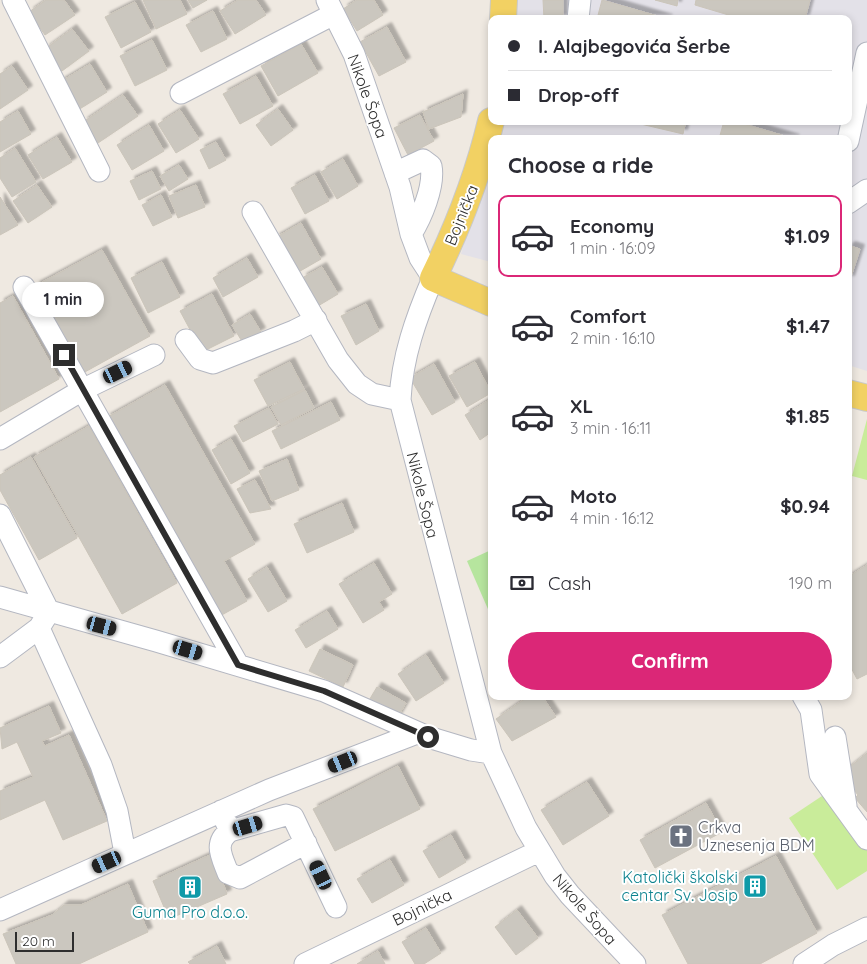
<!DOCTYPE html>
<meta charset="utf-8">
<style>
:root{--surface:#fff;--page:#f7f7f7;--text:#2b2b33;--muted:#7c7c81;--line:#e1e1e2;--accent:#db2777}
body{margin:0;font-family:Quicksand,sans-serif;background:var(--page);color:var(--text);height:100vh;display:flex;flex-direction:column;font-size:19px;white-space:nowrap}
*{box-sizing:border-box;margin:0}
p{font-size:16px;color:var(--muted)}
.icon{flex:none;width:28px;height:28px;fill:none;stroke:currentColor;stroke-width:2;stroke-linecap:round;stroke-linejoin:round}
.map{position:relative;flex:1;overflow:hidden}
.sheet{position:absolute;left:488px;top:135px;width:364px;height:565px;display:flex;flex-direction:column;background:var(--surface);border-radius:10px;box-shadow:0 2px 8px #0003}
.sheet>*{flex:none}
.guide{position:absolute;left:488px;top:15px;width:364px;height:110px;border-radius:10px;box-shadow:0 2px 8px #0003;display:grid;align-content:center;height:110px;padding:0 20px;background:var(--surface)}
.scale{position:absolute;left:15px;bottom:12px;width:59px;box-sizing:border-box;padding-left:5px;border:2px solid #2e2e2e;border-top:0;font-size:14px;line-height:18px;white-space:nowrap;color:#2e2e2e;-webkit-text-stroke:4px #fff;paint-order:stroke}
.end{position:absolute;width:22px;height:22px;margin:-11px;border:6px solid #2e2e2e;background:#fff;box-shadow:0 0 0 2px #fff}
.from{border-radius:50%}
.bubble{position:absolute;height:35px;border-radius:18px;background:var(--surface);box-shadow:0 2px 8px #0003;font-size:16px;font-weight:800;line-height:35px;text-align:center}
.car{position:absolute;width:15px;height:30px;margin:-15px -8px;border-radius:6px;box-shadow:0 0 4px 1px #0007;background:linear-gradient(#222 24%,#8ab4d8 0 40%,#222 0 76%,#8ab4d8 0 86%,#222 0)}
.guide b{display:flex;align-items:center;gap:18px;height:48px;font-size:19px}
.guide b+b{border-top:1px solid var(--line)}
.guide i{width:12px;height:12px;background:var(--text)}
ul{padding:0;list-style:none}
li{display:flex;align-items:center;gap:15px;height:82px;margin:0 10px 8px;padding:0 10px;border:2px solid transparent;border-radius:10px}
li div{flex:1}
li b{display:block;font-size:19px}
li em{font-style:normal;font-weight:800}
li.on{border-color:var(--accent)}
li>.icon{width:45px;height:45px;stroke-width:1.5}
h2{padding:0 20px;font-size:22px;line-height:60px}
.pay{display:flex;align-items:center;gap:12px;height:55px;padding:0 20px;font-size:19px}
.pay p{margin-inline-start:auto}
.primary-button{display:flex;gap:10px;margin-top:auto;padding:10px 20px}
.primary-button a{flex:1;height:58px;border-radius:30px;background:var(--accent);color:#fff;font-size:20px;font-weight:800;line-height:58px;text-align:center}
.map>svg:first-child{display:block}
.industrial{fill:#e3e1e8}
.green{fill:#b6e59e}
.pitch{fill:#c9ec9a}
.building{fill:#cbc7bf;stroke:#cbc5ba;filter:url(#shadow)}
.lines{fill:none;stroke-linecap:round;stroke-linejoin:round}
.minor-casing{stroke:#b4b7c1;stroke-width:23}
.major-casing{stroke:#c9c9c9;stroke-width:28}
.minor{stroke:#fff;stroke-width:21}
.major{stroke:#f2d163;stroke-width:26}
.route{stroke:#2e2e2e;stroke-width:6}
.labels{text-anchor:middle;stroke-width:4;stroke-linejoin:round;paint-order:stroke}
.street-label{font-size:16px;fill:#2e2e2e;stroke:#fff}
.worship-label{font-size:16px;fill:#5b616d;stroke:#fff;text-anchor:start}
.culture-label{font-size:16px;fill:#0d838f;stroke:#fff;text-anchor:end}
</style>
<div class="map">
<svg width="867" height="964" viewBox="0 0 867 964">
<defs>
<filter id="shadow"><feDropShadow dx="4.5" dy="-4.5" stdDeviation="1" flood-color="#0004"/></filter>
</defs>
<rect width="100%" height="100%" fill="#efe9e1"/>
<path class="industrial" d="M515,0H867V371L848,365V139H495L500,121H848V19H517Z
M491,152V262L461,254Z"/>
<path class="green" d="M491,550V616L467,561Z"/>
<path class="pitch" d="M867,419V480L852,476Z
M831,790L867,844V871L837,890L789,818Z"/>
<path class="building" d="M46,0H64L75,15L45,35L29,12Z
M143,0H180L187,14L156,29Z
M188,0H207L193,8Z
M238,0H256L266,15L235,34L220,11Z
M357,0H374L383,15L357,31L343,9Z
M543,0H563V19H544Z
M602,0L668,19H597Z
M655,0H678L677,6Z
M696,0H810L805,19H742L695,5Z
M135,2L151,32L121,48L105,17Z
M213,11L227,39L201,52L186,25Z
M387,27L406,62L379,76L360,42Z
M72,29L89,51L62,71L45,49Z
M152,40L167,70L135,86L120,56Z
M301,44L318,73L278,96L261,66Z
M90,64L107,92L78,110L60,82Z
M12,66L28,90L0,109V74Z
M256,76L273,106L240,124L223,94Z
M463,94L461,117L429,129L423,112Z
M123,95L138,116L98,143L83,122Z
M278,109L293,130L271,146L256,125Z
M180,110L199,139L176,153L158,124Z
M18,111L31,134L0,152V122Z
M420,115L434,141L408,155L394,128Z
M628,121H686L683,134Z
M724,121H734L795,139H719Z
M149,125L164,151L132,170L117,145Z
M57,137L72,162L43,179L28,155Z
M216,142L226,160L209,169L200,150Z
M15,148L36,182L12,197L0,178V158Z
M343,159L358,186L337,199L321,172Z
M179,165L188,179L169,191L160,176Z
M152,171L161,189L139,200L130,181Z
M315,175L329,201L305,214L291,188Z
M37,185L52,207L28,223L13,201Z
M196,185L205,207L178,218L169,196Z
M161,195L172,217L153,226L142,205Z
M0,197L18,225L0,235Z
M301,223L321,259L295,274L275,238Z
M851,246L860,249L850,280H848V248Z
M102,250L150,336L83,373L35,286Z
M247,258L258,277L223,297L213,278Z
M162,262L180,297L148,313L131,278Z
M322,267L338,294L318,306L302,278Z
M212,294L234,336L202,352L180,311Z
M13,296L59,379L0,412V303Z
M366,304L379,331L356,345L341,316Z
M250,314L261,332L243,343L232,325Z
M290,362L304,389L268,406L254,380Z
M475,362L491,393L467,407L449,376Z
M434,364L455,402L432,415L410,378Z
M165,385L255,544L224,561L247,601L218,617L106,418Z
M305,390L314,408L281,425L271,407Z
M489,400L491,432L480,440L465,415Z
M331,402L340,420L281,449L272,431Z
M269,408L278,424L243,442L234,426Z
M89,426L177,583L122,614L34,457Z
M231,439L250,473L231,484L212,450Z
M31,457L77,538L39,560L0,490V475Z
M287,459L299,490L272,501L259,471Z
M255,480L271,509L250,513L237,489Z
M342,503L354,532L307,553L294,524Z
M374,563L392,594L379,602L384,610L363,623L339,584Z
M867,565V674L857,679L848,662V577Z
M267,567L287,601L268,612L248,579Z
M327,611L338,629L306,648L295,630Z
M320,649L353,665L343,687L309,671Z
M426,655L444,683L416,701L398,674Z
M377,687L406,703L397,718L368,702Z
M529,696H542L556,717L512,741L496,719Z
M49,706L61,733L42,741L45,746L69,735L107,821L63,840L45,800L0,820V791L33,777L17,742L2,749L0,728Z
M867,753V812L855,798L858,795L841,774Z
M398,766L420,809L335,851L313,809Z
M587,782L609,816L563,845L541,810Z
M706,803L722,832L655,868L640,840Z
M451,835L466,862L439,878L423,851Z
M212,854L227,894L169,919L153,881Z
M776,856L817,933L760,964H688L662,915Z
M390,860L404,885L372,903L357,879Z
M128,884L148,932L79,964H16L3,934L52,915L64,905H81Z
M517,910L538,938L516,955L495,927Z
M426,928L441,953L424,964H415L402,942Z
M217,946L226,964H190L188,962Z
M378,951L385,964H357Z"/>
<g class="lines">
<g class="minor-casing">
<path id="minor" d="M13,0L99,171
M327,0L354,54L400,187L411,234L420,258L433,278C416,318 402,357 400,400L491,753L526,828L555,876L570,895L635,964
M578,19L580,0
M181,93L334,14
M848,141L867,53
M395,173L423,160L431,166C435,186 421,218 411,234
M848,203L867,190
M253,212L338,360L357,384L372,394L400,400
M24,287L238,665
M186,340L200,359L213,363L294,331L316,320
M0,439L84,389L154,355
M0,515L49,612L39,628L0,657
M0,597L156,641L324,691L428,737L471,750L491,753
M39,628L101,765L117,811L125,853
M803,696L811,710L820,774L867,839
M835,737L846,806
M221,811L230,831L286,815L293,817L336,907
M230,831C213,843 222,857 228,873L240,878L306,843
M0,910L269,790L417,733
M305,964L539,851
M804,964L833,945L867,928"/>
</g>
<g class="major-casing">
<path id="major" d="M503,19L504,0
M491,121C478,176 458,227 433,278L491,303
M848,393L867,398"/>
</g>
<use href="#minor" class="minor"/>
<use href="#major" class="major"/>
</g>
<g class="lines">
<path class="route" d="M64,355L238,665L324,691L428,737"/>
</g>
<defs>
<g id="church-square" transform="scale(1.25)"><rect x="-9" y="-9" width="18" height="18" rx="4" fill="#6b7280" stroke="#fff"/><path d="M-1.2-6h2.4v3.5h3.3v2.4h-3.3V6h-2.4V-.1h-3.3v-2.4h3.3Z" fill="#fff"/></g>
<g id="building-square" transform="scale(1.25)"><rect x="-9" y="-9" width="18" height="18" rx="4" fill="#0f9aa8" stroke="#fff"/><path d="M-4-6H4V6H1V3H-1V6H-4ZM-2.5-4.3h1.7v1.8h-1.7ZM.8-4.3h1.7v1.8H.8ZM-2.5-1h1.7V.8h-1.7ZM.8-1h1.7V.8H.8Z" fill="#fff"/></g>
</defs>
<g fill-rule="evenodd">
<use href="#church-square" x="681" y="836"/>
<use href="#building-square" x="755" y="886"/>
<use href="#building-square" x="190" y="887"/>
</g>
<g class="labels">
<g class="street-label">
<text transform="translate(368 96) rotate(70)" y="6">Nikole Šopa</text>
<text transform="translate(461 215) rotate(-68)" y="6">Bojnička</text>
<text transform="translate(423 495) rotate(76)" y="6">Nikole Šopa</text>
<text transform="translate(422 907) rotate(-26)" y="6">Bojnička</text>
<text transform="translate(585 909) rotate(49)" y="6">Nikole Šopa</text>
</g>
<g class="worship-label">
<text x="698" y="833">Crkva<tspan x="698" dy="18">Uznesenja BDM</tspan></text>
</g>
<g class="culture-label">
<text x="738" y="883">Katolički školski<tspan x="738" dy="18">centar Sv. Josip</tspan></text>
<text x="190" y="918" text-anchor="middle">Guma Pro d.o.o.</text>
</g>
</g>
</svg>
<div class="scale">20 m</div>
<i class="end from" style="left:428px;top:737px"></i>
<i class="end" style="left:64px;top:355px"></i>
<div class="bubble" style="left:22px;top:282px;width:82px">1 min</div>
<i class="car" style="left:118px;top:372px;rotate:64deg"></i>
<i class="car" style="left:102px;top:626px;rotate:105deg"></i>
<i class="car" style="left:188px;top:650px;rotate:107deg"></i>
<i class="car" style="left:343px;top:762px;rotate:248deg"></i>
<i class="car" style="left:248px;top:826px;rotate:73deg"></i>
<i class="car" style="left:107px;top:862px;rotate:246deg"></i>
<i class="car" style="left:321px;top:875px;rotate:335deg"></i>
<div class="guide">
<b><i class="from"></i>I. Alajbegovića Šerbe</b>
<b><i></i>Drop-off</b>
</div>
<section class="sheet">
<h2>Choose a ride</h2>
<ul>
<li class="on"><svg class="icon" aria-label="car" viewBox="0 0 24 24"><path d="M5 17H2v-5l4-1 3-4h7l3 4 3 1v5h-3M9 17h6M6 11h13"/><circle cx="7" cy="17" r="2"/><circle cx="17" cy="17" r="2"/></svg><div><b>Economy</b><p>1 min · 16:09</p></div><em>$1.09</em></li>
<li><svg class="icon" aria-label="car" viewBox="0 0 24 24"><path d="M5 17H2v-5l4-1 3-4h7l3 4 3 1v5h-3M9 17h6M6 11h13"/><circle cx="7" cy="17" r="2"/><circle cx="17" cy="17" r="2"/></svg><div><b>Comfort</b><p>2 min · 16:10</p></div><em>$1.47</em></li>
<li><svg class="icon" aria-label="car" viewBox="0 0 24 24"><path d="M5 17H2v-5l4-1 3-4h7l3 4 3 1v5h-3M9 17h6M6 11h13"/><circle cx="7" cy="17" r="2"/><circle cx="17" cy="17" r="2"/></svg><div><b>XL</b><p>3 min · 16:11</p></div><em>$1.85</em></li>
<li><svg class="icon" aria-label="car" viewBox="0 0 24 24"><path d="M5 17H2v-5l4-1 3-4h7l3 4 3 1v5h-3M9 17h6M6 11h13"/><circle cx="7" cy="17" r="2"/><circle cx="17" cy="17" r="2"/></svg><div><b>Moto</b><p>4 min · 16:12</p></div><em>$0.94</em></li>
</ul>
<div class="pay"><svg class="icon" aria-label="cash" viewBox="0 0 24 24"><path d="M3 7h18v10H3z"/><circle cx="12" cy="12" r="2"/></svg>Cash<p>190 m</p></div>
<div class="primary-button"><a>Confirm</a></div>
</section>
</div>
